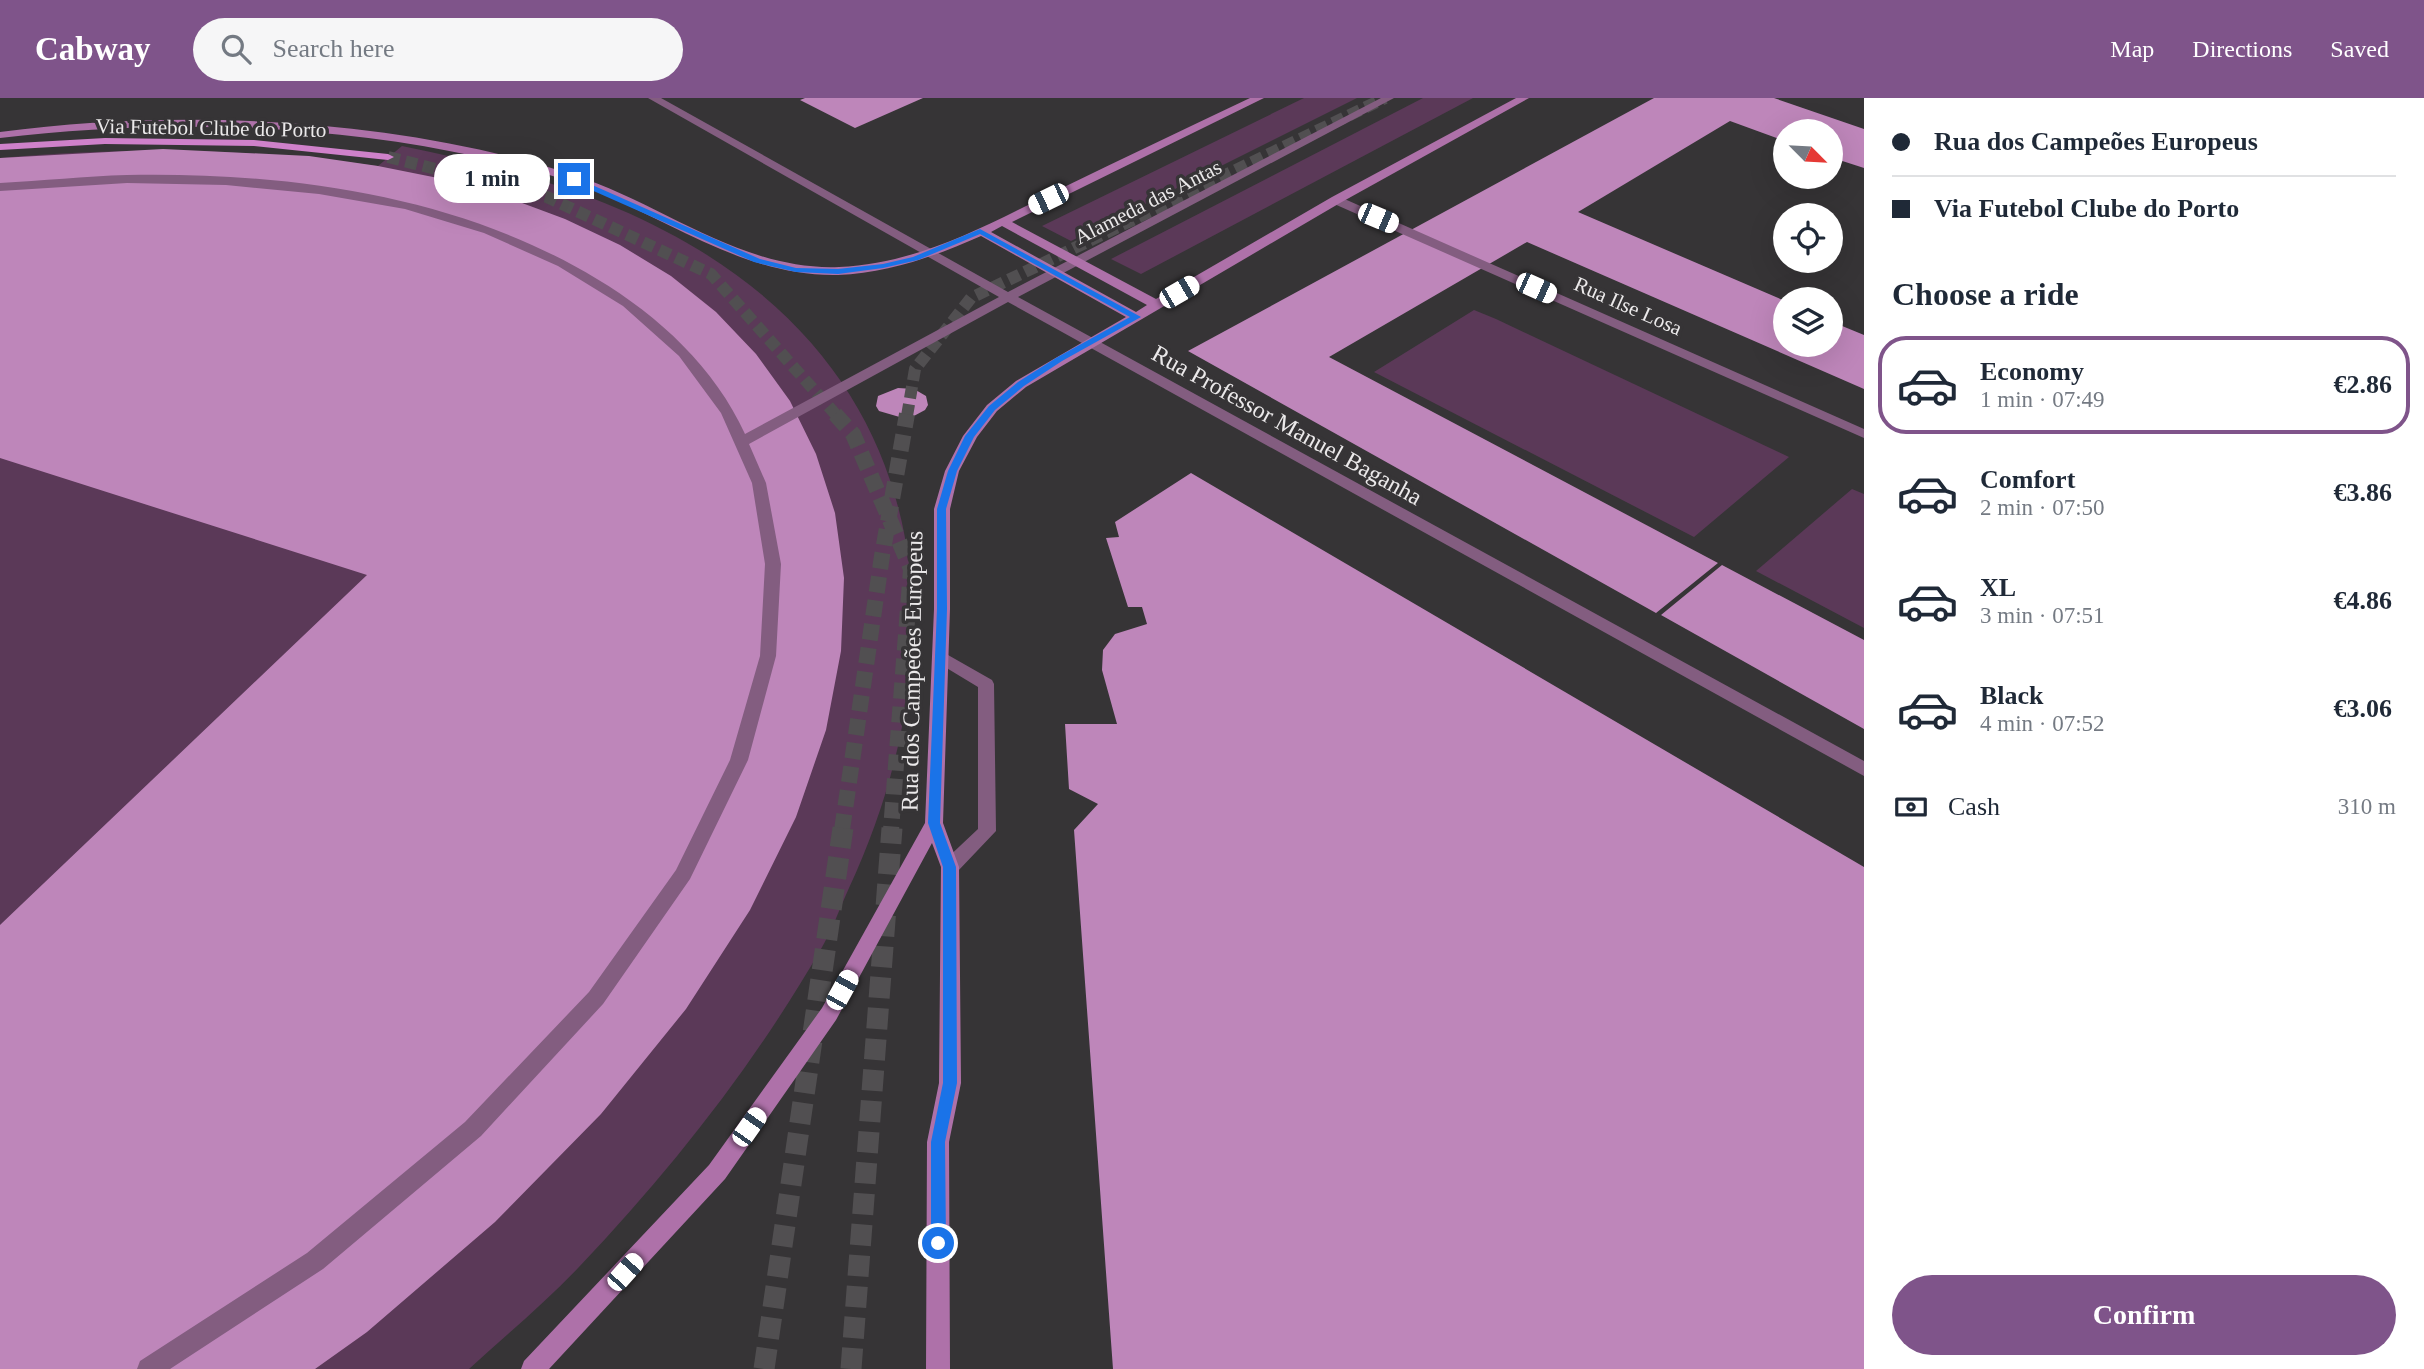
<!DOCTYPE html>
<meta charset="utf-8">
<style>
:root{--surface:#fff;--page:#f6f6f7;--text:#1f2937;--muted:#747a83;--line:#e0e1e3;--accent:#7f548a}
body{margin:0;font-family:Georgia,serif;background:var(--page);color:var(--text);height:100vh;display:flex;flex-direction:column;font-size:26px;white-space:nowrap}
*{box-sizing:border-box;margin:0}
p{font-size:23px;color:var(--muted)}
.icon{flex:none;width:38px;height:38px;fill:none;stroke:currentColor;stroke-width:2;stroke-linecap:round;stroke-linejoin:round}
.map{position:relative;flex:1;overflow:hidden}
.panel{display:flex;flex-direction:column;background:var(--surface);width:560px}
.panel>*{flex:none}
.banner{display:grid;align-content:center;height:154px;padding:0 28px;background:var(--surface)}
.needle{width:46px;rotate:114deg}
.buttons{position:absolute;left:1773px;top:21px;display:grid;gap:14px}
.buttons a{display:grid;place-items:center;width:70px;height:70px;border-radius:50%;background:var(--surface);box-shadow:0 7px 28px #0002;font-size:35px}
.end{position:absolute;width:32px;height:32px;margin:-16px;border:9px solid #1a73e8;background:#fff;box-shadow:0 0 0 4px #fff}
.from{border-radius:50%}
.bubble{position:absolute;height:49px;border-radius:24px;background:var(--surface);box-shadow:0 7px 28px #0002;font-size:23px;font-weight:800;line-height:49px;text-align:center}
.car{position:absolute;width:21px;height:42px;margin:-21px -10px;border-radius:9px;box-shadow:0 0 5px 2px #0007;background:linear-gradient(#fff 24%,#345 0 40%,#fff 0 76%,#345 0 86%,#fff 0)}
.banner b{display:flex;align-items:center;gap:24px;height:66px;font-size:26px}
.banner b+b{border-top:2px solid var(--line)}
.banner i{width:18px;height:18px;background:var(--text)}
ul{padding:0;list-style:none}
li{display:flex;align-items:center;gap:21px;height:98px;margin:0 14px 10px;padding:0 14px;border:4px solid transparent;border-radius:28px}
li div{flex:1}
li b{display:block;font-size:26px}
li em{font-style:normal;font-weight:800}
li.active{border-color:var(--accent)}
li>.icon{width:63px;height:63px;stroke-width:1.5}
h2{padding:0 28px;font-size:32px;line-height:84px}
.pay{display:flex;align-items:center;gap:18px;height:77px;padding:0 28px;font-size:26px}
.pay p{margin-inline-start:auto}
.primary-button{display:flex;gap:14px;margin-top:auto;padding:14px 28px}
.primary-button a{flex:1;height:80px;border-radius:42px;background:var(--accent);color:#fff;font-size:28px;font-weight:800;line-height:80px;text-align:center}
header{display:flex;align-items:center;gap:42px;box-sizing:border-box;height:98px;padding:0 35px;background:var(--accent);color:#fff}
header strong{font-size:33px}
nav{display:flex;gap:38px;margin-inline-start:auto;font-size:24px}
.search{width:490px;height:63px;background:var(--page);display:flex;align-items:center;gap:18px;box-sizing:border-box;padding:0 24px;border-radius:38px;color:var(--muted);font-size:26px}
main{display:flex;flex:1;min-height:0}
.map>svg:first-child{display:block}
.green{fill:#5b3958}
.building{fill:#be86ba}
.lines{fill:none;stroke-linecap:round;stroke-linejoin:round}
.primary-tunnel-far2{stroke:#514f51;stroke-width:12;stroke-dasharray:12 6;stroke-linecap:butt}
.primary-tunnel-far1{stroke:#514f51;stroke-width:16;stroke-dasharray:16 8;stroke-linecap:butt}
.primary-tunnel{stroke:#514f51;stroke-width:21;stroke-dasharray:21 10;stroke-linecap:butt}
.lane{fill:#835d80;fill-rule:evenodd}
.street{fill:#835d80;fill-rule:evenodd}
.secondary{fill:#ae71a9;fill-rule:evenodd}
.primary{fill:#cf81ca;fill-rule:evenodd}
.route{fill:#1a73e8}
.labels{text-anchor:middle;stroke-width:7;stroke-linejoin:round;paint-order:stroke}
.far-street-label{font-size:21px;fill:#ebe9ea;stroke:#363436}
.street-label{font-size:24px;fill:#ebe9ea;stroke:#363436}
</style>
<header>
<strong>Cabway</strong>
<div class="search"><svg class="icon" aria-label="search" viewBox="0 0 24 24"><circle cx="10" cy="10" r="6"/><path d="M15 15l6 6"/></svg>Search here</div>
<nav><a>Map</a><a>Directions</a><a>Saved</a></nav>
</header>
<main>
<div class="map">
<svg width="1864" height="1271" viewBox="0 0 1864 1271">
<rect width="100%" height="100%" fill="#363436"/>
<path class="green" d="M1304,0H1357L1071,143L1042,128Z
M1423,0H1473L1141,176L1111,161Z
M402,48C506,69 607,96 699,152C938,297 958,555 849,790C840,810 832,832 821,851C754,967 672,1071 579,1169C545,1205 506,1237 469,1271H0V60C132,49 246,50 378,68Z
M1474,212L1496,221L1789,359L1694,439L1374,274Z
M1852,391L1864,396V530L1756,473Z"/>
<path class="building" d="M805,0H923L855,30L800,2Z
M1654,0H1774L1864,31V70L1830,59V33H1785V43L1730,23L1578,114L1785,203V247H1830V223L1864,237V291L1527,144L1329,259L1718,465L1656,515L1188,253Z
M163,51L309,58L378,68L443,81L506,99L565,121L620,147L671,178L716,214L756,256L790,303L816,356L835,415L844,480L841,553L826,632L796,719L750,812L686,911L601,1016L495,1124L367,1234L315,1271H0V827L367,477L0,360V60Z
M898,290L914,291L926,298L928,307L925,312L912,319L903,320L879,313L876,308L878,298Z
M1191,375L1864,769V1271H1113L1074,732L1098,706L1069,691L1065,626H1117L1102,572L1103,552L1115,536L1147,526L1142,509H1128L1106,440L1119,439L1115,424Z
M1722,467L1864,542V631L1661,517Z"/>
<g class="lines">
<path class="primary-tunnel-far2" d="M388,59L547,99L711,176L837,318
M907,318L915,271L971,200L1385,0"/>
<path class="primary-tunnel-far1" d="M835,316L853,336L911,471L891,732
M842,732L882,458L907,316"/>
<path class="primary-tunnel" d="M764,1271L843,730
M851,1271L892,730"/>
<path class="lane" d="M941,553L992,582L994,586L996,733L957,774L950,776L943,774L941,769L943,764L978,731V589L935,563L933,559L935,555Z"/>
<path class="street" d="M648,0H661L1008,194L1381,0H1394L1018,199L1864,663V678L1008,204L749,346L766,385L781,466L776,558L748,662L690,781L603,906L481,1038L323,1171L170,1271H137L140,1263L307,1155L465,1024L589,894L676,772L730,662L760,558L765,466L752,385L721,315L679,258L623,208L558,168L484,135L405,111L319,96L226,87L127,85L0,93V85C42,83 85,78 127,77C287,74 459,97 597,181C659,218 715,270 745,336L999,199Z
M1332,99H1340L1864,331V340L1332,105Z"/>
<path class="secondary" d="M1250,0H1264L1012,124L1156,201L1332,99L1516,0H1529L1340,105L1026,289L997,313L977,339L959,373L950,411V511L943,725L959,769L961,985L949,1044L950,1271H926L927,1044L939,985L941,769L932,745L836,922L725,1081L549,1271H521L524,1263L709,1067L822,910L925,725L934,511V411L945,373L963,338L987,307L1016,283L1126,219L981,138C936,158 888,175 838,177C751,179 678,128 601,95C562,79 520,68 479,59C327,25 155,21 0,40V34C183,10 398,20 574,77C663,106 742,173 839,169C919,166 991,125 1060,91C1123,60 1187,30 1250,0ZM1002,128L1147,207L1136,214L991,134Z"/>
<path class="primary" d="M105,40L254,42L388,56L394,59L388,62L254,48L105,46L0,52V46Z"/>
</g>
<path class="route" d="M574,79L760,161L796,170L838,171L883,166L913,159L980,131L1141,219L1062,263L1024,288L995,312L974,339L957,373L946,411L947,511L940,725L956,769L957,985L945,1044L946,1145L943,1150L938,1152L933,1150L931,1145V1044L943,985V769L928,725L937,511V411L948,373L965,338L989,308L1018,284L1056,260L1130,219L980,136L918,162L883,170L838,176L796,174L754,164L571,83Z"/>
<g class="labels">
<g class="far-street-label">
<text transform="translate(211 30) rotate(1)" y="7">Via Futebol Clube do Porto</text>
<text transform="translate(1148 104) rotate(-27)" y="7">Alameda das Antas</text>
<text transform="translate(1628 208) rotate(24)" y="7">Rua Ilse Losa</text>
</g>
<g class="street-label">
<text transform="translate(1287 327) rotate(29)" y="8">Rua Professor Manuel Baganha</text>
<text transform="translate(912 573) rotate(-89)" y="8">Rua dos Campeões Europeus</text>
</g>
</g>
</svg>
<div class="buttons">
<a><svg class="needle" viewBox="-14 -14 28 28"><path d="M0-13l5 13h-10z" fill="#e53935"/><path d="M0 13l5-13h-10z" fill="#747a83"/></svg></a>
<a><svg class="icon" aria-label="locate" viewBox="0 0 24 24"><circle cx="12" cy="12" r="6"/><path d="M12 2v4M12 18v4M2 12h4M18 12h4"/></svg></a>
<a><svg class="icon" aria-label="layers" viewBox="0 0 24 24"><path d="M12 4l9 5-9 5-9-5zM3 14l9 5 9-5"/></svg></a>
</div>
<i class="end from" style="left:938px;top:1145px"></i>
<i class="end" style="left:574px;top:81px"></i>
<div class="bubble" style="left:434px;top:56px;width:116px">1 min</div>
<i class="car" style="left:1048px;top:101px;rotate:244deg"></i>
<i class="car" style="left:1378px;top:120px;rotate:113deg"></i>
<i class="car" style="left:1536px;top:190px;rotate:114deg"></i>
<i class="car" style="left:1179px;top:194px;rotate:60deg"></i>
<i class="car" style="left:842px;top:892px;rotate:29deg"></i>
<i class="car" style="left:749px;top:1029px;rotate:35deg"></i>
<i class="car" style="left:625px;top:1174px;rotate:42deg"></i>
</div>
<section class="panel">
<div class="banner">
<b><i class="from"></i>Rua dos Campeões Europeus</b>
<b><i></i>Via Futebol Clube do Porto</b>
</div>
<h2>Choose a ride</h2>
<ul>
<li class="active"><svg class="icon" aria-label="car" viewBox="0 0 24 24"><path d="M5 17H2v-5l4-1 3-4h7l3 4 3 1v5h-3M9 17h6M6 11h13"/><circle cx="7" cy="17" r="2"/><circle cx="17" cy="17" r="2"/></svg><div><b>Economy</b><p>1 min · 07:49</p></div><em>€2.86</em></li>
<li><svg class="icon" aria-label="car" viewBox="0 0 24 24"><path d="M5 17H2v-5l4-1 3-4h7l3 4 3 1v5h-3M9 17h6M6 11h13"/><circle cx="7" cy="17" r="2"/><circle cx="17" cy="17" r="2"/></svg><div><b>Comfort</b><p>2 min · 07:50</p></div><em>€3.86</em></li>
<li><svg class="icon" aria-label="car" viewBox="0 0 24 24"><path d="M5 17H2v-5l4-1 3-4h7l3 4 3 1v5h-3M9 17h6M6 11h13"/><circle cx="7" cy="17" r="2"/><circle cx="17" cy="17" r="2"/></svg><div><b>XL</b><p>3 min · 07:51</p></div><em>€4.86</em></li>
<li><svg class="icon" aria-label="car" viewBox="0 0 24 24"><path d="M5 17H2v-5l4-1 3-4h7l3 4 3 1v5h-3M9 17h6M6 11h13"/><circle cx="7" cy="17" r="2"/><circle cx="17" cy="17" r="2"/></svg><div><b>Black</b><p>4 min · 07:52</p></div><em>€3.06</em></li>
</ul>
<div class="pay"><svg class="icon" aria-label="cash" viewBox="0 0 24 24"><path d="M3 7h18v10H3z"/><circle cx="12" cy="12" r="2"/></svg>Cash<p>310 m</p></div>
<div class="primary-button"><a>Confirm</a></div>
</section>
</main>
